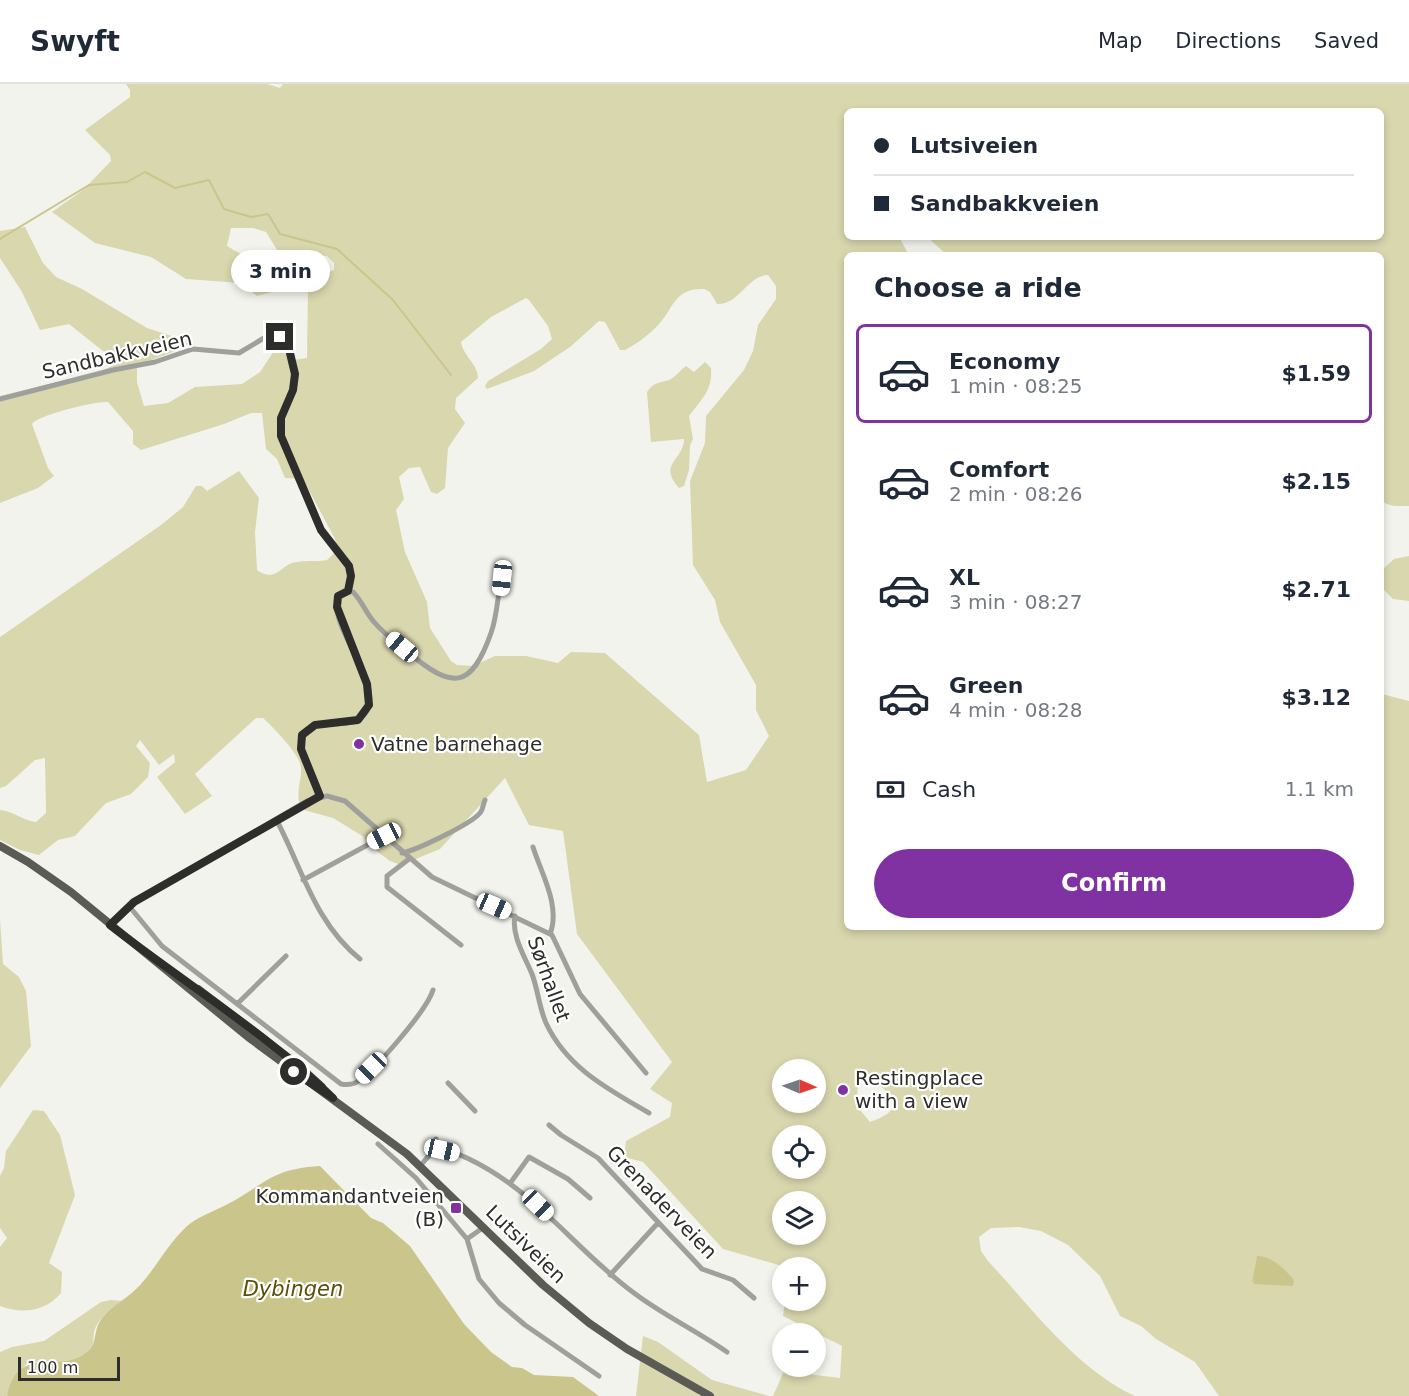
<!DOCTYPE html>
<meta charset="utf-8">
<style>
:root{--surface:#fff;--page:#f2f2f3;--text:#1f2937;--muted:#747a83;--line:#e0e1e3;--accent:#8132a2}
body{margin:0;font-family:"DejaVu Sans",sans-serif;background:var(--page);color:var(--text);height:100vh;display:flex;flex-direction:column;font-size:22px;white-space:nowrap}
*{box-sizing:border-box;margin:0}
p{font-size:20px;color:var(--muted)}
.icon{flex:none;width:33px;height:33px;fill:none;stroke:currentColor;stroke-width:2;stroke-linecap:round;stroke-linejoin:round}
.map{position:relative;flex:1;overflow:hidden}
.details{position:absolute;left:844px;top:168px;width:540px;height:678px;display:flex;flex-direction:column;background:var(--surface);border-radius:9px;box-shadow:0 3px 9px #0003}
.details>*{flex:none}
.guide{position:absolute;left:844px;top:24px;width:540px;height:132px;border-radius:9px;box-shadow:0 3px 9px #0003;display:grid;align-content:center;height:132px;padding:0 30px;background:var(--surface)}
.needle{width:39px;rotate:92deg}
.tools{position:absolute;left:772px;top:975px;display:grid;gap:12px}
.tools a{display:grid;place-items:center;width:54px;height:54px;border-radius:50%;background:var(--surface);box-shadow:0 3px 9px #0003;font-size:30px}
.scale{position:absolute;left:18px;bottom:15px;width:102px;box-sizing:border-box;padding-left:6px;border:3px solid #2d2d2b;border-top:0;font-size:16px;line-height:21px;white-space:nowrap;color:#2d2d2b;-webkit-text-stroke:4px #fff;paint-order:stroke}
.end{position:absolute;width:27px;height:27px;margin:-14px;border:8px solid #2d2d2b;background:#fff;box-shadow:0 0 0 3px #fff}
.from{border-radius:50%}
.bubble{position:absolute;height:42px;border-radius:21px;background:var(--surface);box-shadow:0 3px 9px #0003;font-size:20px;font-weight:700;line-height:42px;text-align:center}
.car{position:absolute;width:18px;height:36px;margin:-18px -9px;border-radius:8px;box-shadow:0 0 4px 2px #0007;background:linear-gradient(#fff 24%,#345 0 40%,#fff 0 76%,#345 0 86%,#fff 0)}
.guide b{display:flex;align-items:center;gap:21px;height:57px;font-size:22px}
.guide b+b{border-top:2px solid var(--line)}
.guide i{width:15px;height:15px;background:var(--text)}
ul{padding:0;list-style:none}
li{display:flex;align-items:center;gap:18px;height:99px;margin:0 12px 9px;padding:0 18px;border:3px solid transparent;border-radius:9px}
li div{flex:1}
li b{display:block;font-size:22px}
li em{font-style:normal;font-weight:700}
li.active{border-color:var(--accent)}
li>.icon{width:54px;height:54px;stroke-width:1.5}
h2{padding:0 30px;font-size:27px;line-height:72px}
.pay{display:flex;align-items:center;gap:15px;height:66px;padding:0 30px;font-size:22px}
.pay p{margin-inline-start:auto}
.cta{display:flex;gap:12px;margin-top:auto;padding:12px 30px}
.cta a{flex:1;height:69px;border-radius:36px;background:var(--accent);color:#fff;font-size:24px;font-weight:700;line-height:69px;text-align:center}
header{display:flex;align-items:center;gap:36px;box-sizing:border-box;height:84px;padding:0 30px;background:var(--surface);border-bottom:2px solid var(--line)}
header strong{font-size:28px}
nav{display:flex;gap:33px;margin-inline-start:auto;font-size:21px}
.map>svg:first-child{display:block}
.green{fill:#d9d7ae;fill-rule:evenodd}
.water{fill:#cac68b}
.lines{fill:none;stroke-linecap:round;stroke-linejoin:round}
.stream{stroke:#cac68b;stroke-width:2}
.street{stroke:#9f9f9c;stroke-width:5}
.primary{stroke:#5b5b56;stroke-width:8}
.route{stroke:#2d2d2b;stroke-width:8}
.poi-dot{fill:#8132a2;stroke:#fff;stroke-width:2}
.labels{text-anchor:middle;stroke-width:4.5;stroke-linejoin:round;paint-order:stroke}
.street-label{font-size:20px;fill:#2d2d2b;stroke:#fff}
.poi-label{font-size:20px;fill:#2d2d2b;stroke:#fff;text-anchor:start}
.water-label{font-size:21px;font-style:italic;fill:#565008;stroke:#fff}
</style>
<header>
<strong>Swyft</strong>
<nav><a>Map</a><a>Directions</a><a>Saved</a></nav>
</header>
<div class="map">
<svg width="1409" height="1312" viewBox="0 0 1409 1312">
<rect width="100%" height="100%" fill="#f3f3ed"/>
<path class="green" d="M126,0H267L280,4L283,0H1409V422C1399,422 1389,423 1382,417V171H947L927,153H1382V27H848V153H899L909,171H848V843H1382V610L1409,617V1312H1219L1195,1278L1156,1255L1141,1242L1120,1232L1100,1192L1068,1161L1041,1147L1019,1143L991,1144L979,1153L981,1167L988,1177C1032,1224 1075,1284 1135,1312H773L784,1287L840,1294L842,1262L783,1232L785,1217L816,1216V1184L786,1183L723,1165L643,1078L624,1073L626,1057L670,1033L672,1019L650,1005L672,978L577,850L563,747L529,741L505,694L440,765L401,781L390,777L367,760L364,753L333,734L304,726C291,712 305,694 300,679C296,667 272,642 263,634H256L195,690L212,712L185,730L157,693L175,678L174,670L159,681L140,656L136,662L150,679L148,693L131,710L106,719L75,752L58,756L39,771L20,766L0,756V726C14,727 23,737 36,738L46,729L45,674L35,676L6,702L0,704V553L161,441L183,423L196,402H202L207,407L239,387L259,414L255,448L257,486C277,500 281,479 297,478C307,476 318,478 327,476L337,466L335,455L303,395L285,394L277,375L266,365L262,329H251L224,340L141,366L133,360V347L108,318C95,317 38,331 32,340L48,384L54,392L38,404L0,419V312L102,287L118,279L69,240L40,246L22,208L0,174V147L25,143L43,179L56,193L82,205L147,244L190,258L181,265L137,281V298L144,322L168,319L195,303L242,300L260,288L274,267H281L294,276L307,274L308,203L316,192L334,186V179L327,172L279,169L266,148L253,144H231L227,162L274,189L276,207L257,212L240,199L186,195L151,173L95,159L52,128L83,106L111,77L110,71L85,46L130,13V6ZM768,191L776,202V215L758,241L753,267L744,286L706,332L705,359L690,397L693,481L715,516L720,538L756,601V626L769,652L746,686L707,698L699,651L605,569L571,568L558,579L526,572H495L473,582L457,581L451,577L430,544L427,518L405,468L396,426L404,415L399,393L409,384L420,383L431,408L437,410L445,404L448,364L465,339L455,325L456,314L478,294C478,280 463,272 461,258L491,233L526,214L529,216L548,242L552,255L541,265L488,297L485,302L487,305L534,287L570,263L599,237L605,238L620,266H625C637,260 650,250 659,240C674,224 674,204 704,205L710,208L717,220C739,221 748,191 768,191ZM783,986H816V1018H783ZM859,993L883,1004L896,1016C894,1029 881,1034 870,1038L856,1021ZM783,1052H816V1084H783ZM783,1118H816V1150H783Z
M705,278L711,284C713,306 701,316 689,332L693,355L690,361L689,386L684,402L679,404C657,380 684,376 684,355L651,358L647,308C654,298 659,299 669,296C676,293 680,286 686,282L694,288Z
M1409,472V517L1393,515L1382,504V486L1394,475Z
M0,835L3,880L19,893L26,907L31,962L0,1004Z
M33,1026L44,1027L60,1051L75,1111L49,1179L62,1188L61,1209C45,1228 22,1230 0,1222V1163L7,1154L0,1144V1092L4,1084L6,1067Z
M111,1216L122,1217C112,1225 97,1235 94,1248C93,1254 94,1258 92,1262C80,1281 48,1278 29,1279C17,1286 10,1299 7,1312H0V1268L12,1263L44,1257L101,1218Z
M643,1252L658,1258L712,1296L769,1312H636Z"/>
<path class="water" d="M320,1082L371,1134L383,1139L410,1162L464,1240L491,1268L512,1283L522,1284L534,1291L573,1293L599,1312H7C19,1256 62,1294 90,1265C97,1258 93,1245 103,1233C114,1220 130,1213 141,1200C157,1182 168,1160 186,1143C197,1133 212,1128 226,1121C266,1100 270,1085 320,1082Z
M1257,1172C1272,1172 1285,1185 1294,1196L1293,1202L1255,1200L1253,1199L1255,1195L1252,1199Z"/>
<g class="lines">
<path class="stream" d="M0,155L89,101L127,98L145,88L175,104L209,96L224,125L251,133L268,130L280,150L337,165L393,216L451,291"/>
<path class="street" d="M0,315L113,286L155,278L193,265L239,269L269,251L280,253L289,265L295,290L293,306L281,334V352L321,446L349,482L351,492L349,507
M320,712L301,665L302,651C317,630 350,649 365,630C387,599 327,545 338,512L346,507L353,508C362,517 366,529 374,538C384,550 397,559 409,569C452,605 471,606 491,549C499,527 497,503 505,481
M276,735C302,784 315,839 360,875
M533,763C541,789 561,822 550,850
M402,769C417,766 471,740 480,729C483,726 483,720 485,716
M409,775L387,792V803L461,861
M303,796L384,752
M129,822L162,862L341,1000C346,1001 350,1001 355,999C373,989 427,926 433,906
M515,832C511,851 525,873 532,890C538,906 539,923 546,939C567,984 608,1005 649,1029
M110,841L134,818L307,717L327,712L345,717L432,793L552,851L580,910L646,989
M237,920L286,872
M448,999L475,1027
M549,1041L561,1051L598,1074L702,1185L733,1196L754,1214
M378,1060L416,1094L467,1155L479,1195L499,1219L525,1241L599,1292
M435,1067L436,1055
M420,1082C425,1077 430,1068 437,1066C446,1063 460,1071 467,1074C537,1107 574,1165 634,1209C663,1231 697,1247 727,1268
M511,1098L529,1073L568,1095L590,1114
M467,1155L484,1143
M610,1191L657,1140"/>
<path class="primary" d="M0,762L28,778L71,808L248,953L407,1070L543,1201L589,1239L627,1265L710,1312
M198,905L298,981L322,1003"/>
</g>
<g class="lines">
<path class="route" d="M280,253L289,265L295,290L293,306L281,334V352L321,446L349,482L351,492L348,507L338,512L337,523L367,600L369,621L358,636L315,641L302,651L301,665L320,712L134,818L110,841C184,899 265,948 333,1014L294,988"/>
</g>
<g class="poi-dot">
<circle cx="359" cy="660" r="6"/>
<circle cx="843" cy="1006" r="6"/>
<rect x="450" y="1118" width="12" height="12" rx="3"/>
</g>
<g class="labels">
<g class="street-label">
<text transform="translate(117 271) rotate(-13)" y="7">Sandbakkveien</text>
<text transform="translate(549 895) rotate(70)" y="7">Sørhallet</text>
<text transform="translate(662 1118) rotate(46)" y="7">Grenaderveien</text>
<text transform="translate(526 1160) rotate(44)" y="7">Lutsiveien</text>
</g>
<g class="poi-label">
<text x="371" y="667">Vatne barnehage</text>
<text x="855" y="1001">Restingplace<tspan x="855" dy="23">with a view</tspan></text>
<text x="444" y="1119" text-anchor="end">Kommandantveien<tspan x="444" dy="23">(B)</tspan></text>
</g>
<g class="water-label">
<text x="293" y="1212">Dybingen</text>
</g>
</g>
</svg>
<div class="tools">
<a><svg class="needle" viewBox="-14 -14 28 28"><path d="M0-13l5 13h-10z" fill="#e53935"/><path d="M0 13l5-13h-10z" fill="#747a83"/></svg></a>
<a><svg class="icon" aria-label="locate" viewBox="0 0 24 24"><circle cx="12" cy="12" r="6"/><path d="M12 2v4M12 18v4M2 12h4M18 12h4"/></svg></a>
<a><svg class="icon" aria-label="layers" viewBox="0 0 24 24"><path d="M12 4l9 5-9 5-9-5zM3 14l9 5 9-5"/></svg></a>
<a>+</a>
<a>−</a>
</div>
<div class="scale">100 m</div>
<i class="end from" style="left:294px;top:988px"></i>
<i class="end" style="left:280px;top:253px"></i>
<div class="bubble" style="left:231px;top:166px;width:99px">3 min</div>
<i class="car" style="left:502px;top:494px;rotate:186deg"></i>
<i class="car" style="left:402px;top:563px;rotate:310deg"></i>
<i class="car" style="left:384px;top:752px;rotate:243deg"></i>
<i class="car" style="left:494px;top:822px;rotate:114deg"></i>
<i class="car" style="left:371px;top:984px;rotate:225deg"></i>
<i class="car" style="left:442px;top:1066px;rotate:103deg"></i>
<i class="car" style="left:538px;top:1121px;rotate:134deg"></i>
<div class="guide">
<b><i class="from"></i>Lutsiveien</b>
<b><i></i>Sandbakkveien</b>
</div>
<section class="details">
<h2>Choose a ride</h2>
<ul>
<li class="active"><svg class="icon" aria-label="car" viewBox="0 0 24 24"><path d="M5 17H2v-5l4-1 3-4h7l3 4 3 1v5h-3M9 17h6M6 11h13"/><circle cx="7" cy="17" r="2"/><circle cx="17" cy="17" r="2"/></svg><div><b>Economy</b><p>1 min · 08:25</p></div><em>$1.59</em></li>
<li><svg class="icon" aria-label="car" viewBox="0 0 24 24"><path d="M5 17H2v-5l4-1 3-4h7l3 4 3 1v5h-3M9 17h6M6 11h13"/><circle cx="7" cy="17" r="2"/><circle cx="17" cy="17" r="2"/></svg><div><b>Comfort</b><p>2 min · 08:26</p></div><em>$2.15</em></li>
<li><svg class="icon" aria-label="car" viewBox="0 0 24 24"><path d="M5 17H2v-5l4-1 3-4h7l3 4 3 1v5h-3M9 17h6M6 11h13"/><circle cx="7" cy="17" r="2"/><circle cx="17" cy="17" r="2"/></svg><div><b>XL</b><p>3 min · 08:27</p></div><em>$2.71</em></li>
<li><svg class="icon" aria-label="car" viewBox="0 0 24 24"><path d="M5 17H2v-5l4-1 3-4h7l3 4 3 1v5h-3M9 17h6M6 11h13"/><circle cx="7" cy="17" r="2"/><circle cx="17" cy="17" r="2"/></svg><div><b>Green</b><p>4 min · 08:28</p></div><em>$3.12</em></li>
</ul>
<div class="pay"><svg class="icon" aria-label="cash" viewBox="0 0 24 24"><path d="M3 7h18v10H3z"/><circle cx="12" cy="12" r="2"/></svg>Cash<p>1.1 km</p></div>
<div class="cta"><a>Confirm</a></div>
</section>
</div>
